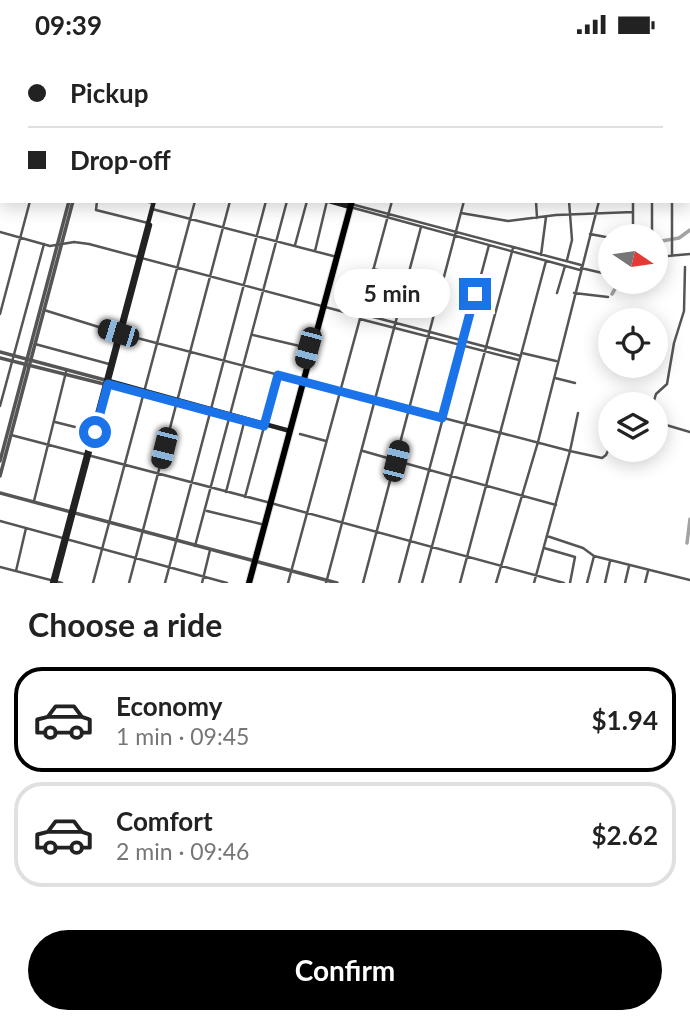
<!DOCTYPE html>
<meta charset="utf-8">
<style>
:root{--surface:#fff;--page:#f6f6f6;--text:#222;--muted:#767676;--line:#e0e0e0;--accent:#000}
body{margin:0;font-family:Lato,sans-serif;background:var(--page);color:var(--text);height:100vh;display:flex;flex-direction:column;font-size:26px;white-space:nowrap}
*{box-sizing:border-box;margin:0}
p{font-size:23px;color:var(--muted)}
.icon{flex:none;width:38px;height:38px;fill:none;stroke:currentColor;stroke-width:2;stroke-linecap:round;stroke-linejoin:round}
.map{position:relative;height:534px;overflow:hidden}
.side{display:flex;flex-direction:column;background:var(--surface);flex:1}
.side>*{flex:none}
.banner{position:absolute;left:0px;top:0px;width:691px;height:154px;box-shadow:0 4px 18px #0003;display:grid;align-content:center;height:154px;padding:0 28px;background:var(--surface)}
.needle{width:46px;rotate:103deg}
.tools{position:absolute;left:598px;top:175px;display:grid;gap:14px}
.tools a{display:grid;place-items:center;width:70px;height:70px;border-radius:50%;background:var(--surface);box-shadow:0 4px 18px #0003;font-size:35px}
.end{position:absolute;width:32px;height:32px;margin:-16px;border:9px solid #1a73e8;background:#fff;box-shadow:0 0 0 4px #fff}
.from{border-radius:50%}
.bubble{position:absolute;height:49px;border-radius:24px;background:var(--surface);box-shadow:0 4px 18px #0003;font-size:23px;font-weight:700;line-height:49px;text-align:center}
.car{position:absolute;width:21px;height:42px;margin:-21px -10px;border-radius:9px;box-shadow:0 0 5px 2px #0007;background:linear-gradient(#222 24%,#8ab4d8 0 40%,#222 0 76%,#8ab4d8 0 86%,#222 0)}
.banner b{display:flex;align-items:center;gap:24px;height:66px;font-size:26px}
.banner b+b{border-top:2px solid var(--line)}
.banner i{width:18px;height:18px;background:var(--text)}
ul{padding:0;list-style:none}
li{display:flex;align-items:center;gap:21px;height:105px;margin:0 14px 10px;padding:0 14px;border:4px solid var(--line);border-radius:28px}
li div{flex:1}
li b{display:block;font-size:26px}
li em{font-style:normal;font-weight:700}
li.selected{border-color:var(--accent)}
li>.icon{width:63px;height:63px;stroke-width:1.5}
h2{padding:0 28px;font-size:32px;line-height:84px}
.primary-button{display:flex;gap:14px;margin-top:auto;padding:14px 28px}
.primary-button a{flex:1;height:80px;border-radius:42px;background:var(--accent);color:#fff;font-size:28px;font-weight:700;line-height:80px;text-align:center}
.status{display:flex;justify-content:space-between;align-items:center;height:49px;padding:0 35px;background:var(--surface);direction:ltr}
.status svg{height:19px;fill:currentColor}
.map>svg:first-child{display:block}
.lines{fill:none;stroke-linecap:round;stroke-linejoin:round}
.canal{stroke:#a3a3a3;stroke-width:3.5}
.trunk-casing{stroke:#dbdbdb;stroke-width:8}
.minor{stroke:#555;stroke-width:2.5}
.tertiary{stroke:#555;stroke-width:3.5}
.secondary{stroke:#222;stroke-width:4.5}
.trunk{stroke:#000;stroke-width:6}
.route{stroke:#1a73e8;stroke-width:9}
</style>
<div class="status"><b>09:39</b><svg viewBox="0 0 49 12"><path d="M0 12V9h3v3zM5 12V6h3v6zM10 12V3h3v9zM15 12V0h3v12zM26 1h20v11H26zM47 4h2v5h-2z"/></svg></div>
<div class="map">
<svg width="690" height="534" viewBox="0 0 690 534">
<rect width="100%" height="100%" fill="#fff"/>
<g class="lines">
<path class="canal" d="M656,193L679,189L690,181
M612,245L619,233
M687,494L690,470"/>
<g class="trunk-casing">
<path id="trunk" d="M392,2L393,0
M305,313L311,289
M249,534L352,152"/>
</g>
<path class="minor" d="M352,0L364,2
M481,0V2
M527,0H529
M560,0V2
M42,2H74
M107,2L108,0
M450,2L451,0
M500,2L507,0
M630,2L639,0
M0,89H2
M0,133L2,126
M97,152L96,161L148,174
M145,152L153,154
M536,152L537,169
M652,152V187
M351,155L581,216
M350,158L580,221
M152,160L337,208
M461,164L508,172L556,166L633,163
M0,183L50,197L74,193L89,195L359,267
M590,185L611,189
M633,187V152
M295,196L307,152
M315,202L327,152
M541,206L546,168
M672,207V152
M656,208L690,205
M567,211L572,191L569,152
M581,219L611,226
M373,220L441,236
M557,244L565,217
M574,244L608,248
M44,261L118,284L570,402L602,409L606,406L611,395
M0,265L30,152
M362,265L521,307
M360,270L519,311
M253,286L308,299
M35,295L109,315
M522,304L556,312
M555,329L575,334
M653,355L656,345L667,335L674,294L684,262L685,218
M0,357L44,195
M55,373L79,379
M656,373L690,383
M300,385L326,392
M11,386L267,453L564,534
M363,402L391,410
M397,412L556,456
M226,443L245,370
M245,448L278,326
M34,452L66,323
M207,462L261,475
M0,472L227,534
M547,487L583,499L594,507L690,531
M195,497L287,152
M544,499L575,508L570,534
M0,518L62,534
M16,522L26,479
M93,534L195,152
M129,534L230,152
M165,534L266,152
M202,534L210,501
M288,534L392,152
M326,534L421,178
M363,534L464,152
M399,534L489,196
M422,534L513,199
M460,534L546,212
M496,534L538,393L599,152
M534,534L570,402L578,364
M587,534L594,507
M605,534L610,512
M625,534L629,517
M645,534L648,522"/>
<path class="tertiary" d="M186,0V2
M0,303L105,331
M0,309L104,335
M0,412L69,152
M0,427L73,152
M0,444L337,534"/>
<path class="secondary" d="M39,2V0
M0,64H2
M329,152L350,158
M341,152L351,155
M109,332L290,382
M108,335L133,343
M203,361L228,368
M52,534L154,152
M55,534L150,176"/>
<use href="#trunk" class="trunk"/>
</g>
<g class="lines">
<path class="route" d="M95,383L108,335L264,377L278,326L442,369L475,245"/>
</g>
</svg>
<div class="tools">
<a><svg class="needle" viewBox="-14 -14 28 28"><path d="M0-13l5 13h-10z" fill="#e53935"/><path d="M0 13l5-13h-10z" fill="#767676"/></svg></a>
<a><svg class="icon" aria-label="locate" viewBox="0 0 24 24"><circle cx="12" cy="12" r="6"/><path d="M12 2v4M12 18v4M2 12h4M18 12h4"/></svg></a>
<a><svg class="icon" aria-label="layers" viewBox="0 0 24 24"><path d="M12 4l9 5-9 5-9-5zM3 14l9 5 9-5"/></svg></a>
</div>
<i class="end from" style="left:95px;top:383px"></i>
<i class="end" style="left:475px;top:245px"></i>
<div class="bubble" style="left:334px;top:220px;width:116px">5 min</div>
<i class="car" style="left:118px;top:284px;rotate:287deg"></i>
<i class="car" style="left:308px;top:299px;rotate:195deg"></i>
<i class="car" style="left:164px;top:399px;rotate:194deg"></i>
<i class="car" style="left:396px;top:412px;rotate:14deg"></i>
<div class="banner">
<b><i class="from"></i>Pickup</b>
<b><i></i>Drop-off</b>
</div>
</div>
<section class="side">
<h2>Choose a ride</h2>
<ul>
<li class="selected"><svg class="icon" aria-label="car" viewBox="0 0 24 24"><path d="M5 17H2v-5l4-1 3-4h7l3 4 3 1v5h-3M9 17h6M6 11h13"/><circle cx="7" cy="17" r="2"/><circle cx="17" cy="17" r="2"/></svg><div><b>Economy</b><p>1 min · 09:45</p></div><em>$1.94</em></li>
<li><svg class="icon" aria-label="car" viewBox="0 0 24 24"><path d="M5 17H2v-5l4-1 3-4h7l3 4 3 1v5h-3M9 17h6M6 11h13"/><circle cx="7" cy="17" r="2"/><circle cx="17" cy="17" r="2"/></svg><div><b>Comfort</b><p>2 min · 09:46</p></div><em>$2.62</em></li>
</ul>
<div class="primary-button"><a>Confirm</a></div>
</section>
